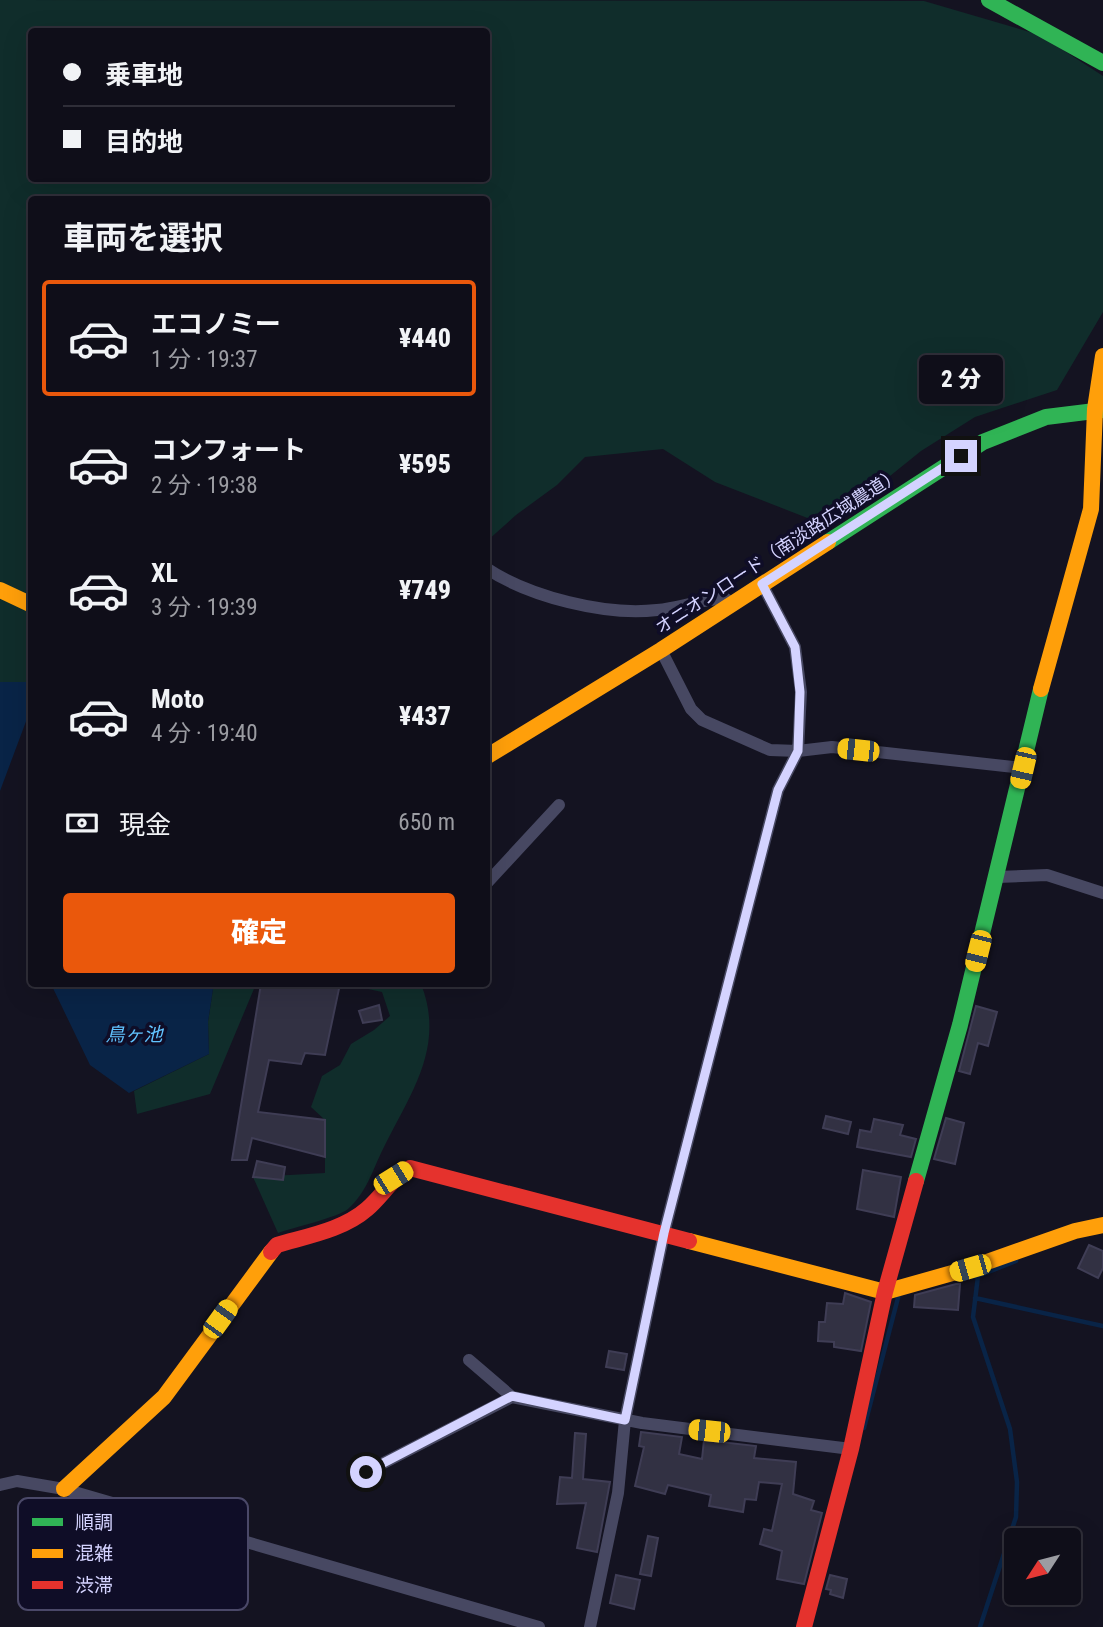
<!DOCTYPE html>
<html lang="ja">
<meta charset="utf-8">
<style>
:root{--surface:#0f0e19;--page:#1d1c26;--text:#f1f3f6;--muted:#9b9ca2;--line:#2f2e38;--accent:#ea580c}
body{margin:0;font-family:"Roboto Condensed","Noto Sans JP",sans-serif;background:var(--page);color:var(--text);height:100vh;display:flex;flex-direction:column;font-size:26px;white-space:nowrap}
*{box-sizing:border-box;margin:0}
p{font-size:23px;color:var(--muted)}
.icon{flex:none;width:38px;height:38px;fill:none;stroke:currentColor;stroke-width:2;stroke-linecap:round;stroke-linejoin:round}
.map{position:relative;flex:1;overflow:hidden}
.side{position:absolute;left:28px;top:196px;width:462px;height:791px;display:flex;flex-direction:column;background:var(--surface);border-radius:7px;box-shadow:0 7px 28px #0002,0 0 0 2px var(--line)}
.side>*{flex:none}
.top-card{position:absolute;left:28px;top:28px;width:462px;height:154px;border-radius:7px;box-shadow:0 7px 28px #0002,0 0 0 2px var(--line);display:grid;align-content:center;height:154px;padding:0 35px;background:var(--surface)}
.needle{width:46px;rotate:234deg}
.buttons{position:absolute;left:1004px;top:1528px;display:grid;gap:14px}
.buttons a{display:grid;place-items:center;width:77px;height:77px;border-radius:7px;background:var(--surface);box-shadow:0 7px 28px #0002,0 0 0 2px var(--line);font-size:35px}
.end{position:absolute;width:32px;height:32px;margin:-16px;border:9px solid #d4d3ff;background:#111;box-shadow:0 0 0 4px #111}
.from{border-radius:50%}
.bubble{position:absolute;height:49px;border-radius:7px;background:var(--surface);box-shadow:0 7px 28px #0002,0 0 0 2px var(--line);font-size:23px;font-weight:800;line-height:49px;text-align:center}
.car{position:absolute;width:21px;height:42px;margin:-21px -10px;border-radius:9px;box-shadow:0 0 5px 2px #0007;background:linear-gradient(#f5c518 24%,#345 0 40%,#f5c518 0 76%,#345 0 86%,#f5c518 0)}
.top-card b{display:flex;align-items:center;gap:24px;height:66px;font-size:26px}
.top-card b+b{border-top:2px solid var(--line)}
.top-card i{width:18px;height:18px;background:var(--text)}
ul{padding:0;list-style:none}
li{display:flex;align-items:center;gap:21px;height:116px;margin:0 14px 10px;padding:0 21px;border:4px solid transparent;border-radius:7px}
li div{flex:1}
li b{display:block;font-size:26px}
li em{font-style:normal;font-weight:800}
li.current{border-color:var(--accent)}
li>.icon{width:63px;height:63px;stroke-width:1.5}
h2{padding:0 35px;font-size:32px;line-height:84px}
.pay{display:flex;align-items:center;gap:18px;height:77px;padding:0 35px;font-size:26px}
.pay p{margin-inline-start:auto}
.action{display:flex;gap:14px;margin-top:auto;padding:14px 35px}
.action a{flex:1;height:80px;border-radius:7px;background:var(--accent);color:#fff;font-size:28px;font-weight:800;line-height:80px;text-align:center}
.map>svg:first-child{display:block}
.green{fill:#102d2b;fill-rule:evenodd}
.water{fill:#092447}
.lines{fill:none;stroke-linecap:round;stroke-linejoin:round}
.stream{stroke:#092447;stroke-width:4.5}
.building{fill:#323143;stroke:#3f3d55;stroke-width:2}
.street{stroke:#474862;stroke-width:12}
.fast{stroke:#30b455;stroke-width:16}
.slow{stroke:#ff9f0a;stroke-width:16}
.jam{stroke:#e5322d;stroke-width:16}
.route{stroke:#d4d3ff;stroke-width:9}
.labels{text-anchor:middle;stroke-width:7;stroke-linejoin:round;paint-order:stroke}
.street-label{font-size:18px;fill:#d4d3ff;stroke:#0f0d27}
.water-label{font-size:19px;font-style:italic;fill:#61c3ff;stroke:#0f0d27}
.key{fill:#0f0d27;stroke:#4a4868;stroke-width:2}
.key-label{font-size:19px;fill:#d4d3ff}
</style>
<div class="map">
<svg width="1103" height="1627" viewBox="0 0 1103 1627">
<rect width="100%" height="100%" fill="#141321"/>
<path class="green" d="M0,0L924,1L1040,35L1103,76V312L1057,390L975,417L921,451L828,526L715,482L663,449L585,457L557,485L516,515L487,541L486,200H32L31,699L0,694ZM32,32H486V178H32Z
M219,984H256L210,1094L137,1114L134,1091L209,1054L208,1022L213,989Z
M345,984H421C446,1047 410,1094 383,1149C372,1171 367,1192 348,1209C339,1217 292,1228 278,1233L253,1177L325,1173V1120L311,1107L322,1076L340,1065L351,1044L374,1030L390,1016L382,992Z"/>
<path class="water" d="M0,682H32L31,708L0,791Z
M51,984H219L213,989L208,1022L209,1054L129,1093L90,1065Z"/>
<g class="lines">
<path class="stream" d="M978,1276L973,1317L1010,1429L1017,1482L1016,1517L980,1627
M965,1277L978,1276L1016,1261
M975,1298L1103,1326
M864,1428L899,1294"/>
</g>
<path class="building" d="M261,984H340L325,1055L305,1053L301,1064L269,1060L258,1112L325,1120V1157L252,1138L247,1160H232Z
M379,1005L382,1020L363,1023L359,1011Z
M976,1006L997,1012L988,1046L978,1043L970,1074L959,1071Z
M826,1116L851,1122L848,1134L823,1128Z
M946,1118L964,1123L955,1164L934,1159Z
M874,1119L903,1125L900,1135L916,1139L911,1157L857,1147L860,1130L871,1132Z
M257,1161L285,1167L283,1180L253,1177Z
M863,1170L901,1177L894,1217L857,1209Z
M1089,1245L1103,1251V1268L1098,1278L1078,1268Z
M956,1284H960L958,1310L914,1307L915,1295Z
M845,1293L871,1302L861,1351L834,1347V1342L818,1341L819,1322H825L827,1303L843,1304Z
M609,1351L627,1354L624,1370L606,1367Z
M641,1432L682,1437L679,1454L702,1459L704,1440L756,1446L754,1458L796,1462L793,1494L814,1501L811,1510L822,1513L804,1584L777,1579L782,1551L760,1544L764,1529L772,1531L782,1484L759,1482L756,1500L745,1499L743,1512L709,1506L711,1495L668,1485L665,1494L635,1486L644,1447L639,1446Z
M575,1433L586,1434L583,1479L610,1482L597,1552L577,1548L586,1503L557,1504L560,1477L572,1478Z
M648,1536L658,1538L651,1576L640,1574Z
M616,1575L640,1580L634,1609L610,1603Z
M830,1575L847,1579L843,1598L830,1594L831,1590L826,1589Z"/>
<g class="lines">
<path class="street" d="M486,568C529,597 606,616 657,610C681,608 703,598 726,599L731,604
M661,650L691,709L702,720L770,750L798,751L832,747L1023,768
M997,877L1047,875L1103,893
M486,884L559,805
M469,1360L512,1397L642,1423L851,1449
M366,1472L512,1397
M0,1485L17,1481L64,1489L539,1627
M590,1627L618,1493L625,1420L664,1233L778,790L798,751L801,692L795,647L762,584"/>
<path class="fast" d="M989,0L1103,63
M828,542L983,442L1046,417L1103,410
M916,1181L960,1025L1041,689"/>
<path class="slow" d="M0,590L32,605
M1041,689L1091,509L1095,409L1103,356
M486,757L661,650L828,542
M689,1241L885,1292L970,1268L1075,1231L1103,1225
M64,1489L164,1397L271,1252"/>
<path class="jam" d="M271,1252L277,1245C307,1236 343,1230 367,1209C384,1194 390,1180 410,1168L689,1241
M804,1627L851,1449L885,1292L916,1181"/>
</g>
<g class="lines">
<path class="route" d="M366,1472L512,1396L625,1420L664,1233L778,790L798,751L800,692L795,647L762,584L961,456"/>
</g>
<g class="labels">
<g class="street-label">
<text transform="translate(778 551) rotate(-33)" y="6">オニオンロード（南淡路広域農道）</text>
</g>
<g class="water-label">
<text x="134" y="1041">鳥ヶ池</text>
</g>
</g>
<rect x="18" y="1498" width="230" height="112" rx="10" class="key"/>
<rect x="32" y="1518" width="31" height="8" fill="#30b455"/>
<rect x="32" y="1549" width="31" height="9" fill="#ff9f0a"/>
<rect x="32" y="1581" width="31" height="8" fill="#e5322d"/>
<g class="key-label">
<text x="75" y="1529">順調</text>
<text x="75" y="1560">混雑</text>
<text x="75" y="1592">渋滞</text>
</g>
</svg>
<div class="buttons">
<a><svg class="needle" viewBox="-14 -14 28 28"><path d="M0-13l5 13h-10z" fill="#e53935"/><path d="M0 13l5-13h-10z" fill="#9b9ca2"/></svg></a>
</div>
<i class="end from" style="left:366px;top:1472px"></i>
<i class="end" style="left:961px;top:456px"></i>
<div class="bubble" style="left:919px;top:355px;width:84px">2 分</div>
<i class="car" style="left:858px;top:750px;rotate:276deg"></i>
<i class="car" style="left:1023px;top:768px;rotate:193deg"></i>
<i class="car" style="left:978px;top:951px;rotate:194deg"></i>
<i class="car" style="left:393px;top:1178px;rotate:58deg"></i>
<i class="car" style="left:970px;top:1268px;rotate:254deg"></i>
<i class="car" style="left:220px;top:1319px;rotate:36deg"></i>
<i class="car" style="left:709px;top:1431px;rotate:276deg"></i>
<div class="top-card">
<b><i class="from"></i>乗車地</b>
<b><i></i>目的地</b>
</div>
<section class="side">
<h2>車両を選択</h2>
<ul>
<li class="current"><svg class="icon" aria-label="car" viewBox="0 0 24 24"><path d="M5 17H2v-5l4-1 3-4h7l3 4 3 1v5h-3M9 17h6M6 11h13"/><circle cx="7" cy="17" r="2"/><circle cx="17" cy="17" r="2"/></svg><div><b>エコノミー</b><p>1 分 · 19:37</p></div><em>¥440</em></li>
<li><svg class="icon" aria-label="car" viewBox="0 0 24 24"><path d="M5 17H2v-5l4-1 3-4h7l3 4 3 1v5h-3M9 17h6M6 11h13"/><circle cx="7" cy="17" r="2"/><circle cx="17" cy="17" r="2"/></svg><div><b>コンフォート</b><p>2 分 · 19:38</p></div><em>¥595</em></li>
<li><svg class="icon" aria-label="car" viewBox="0 0 24 24"><path d="M5 17H2v-5l4-1 3-4h7l3 4 3 1v5h-3M9 17h6M6 11h13"/><circle cx="7" cy="17" r="2"/><circle cx="17" cy="17" r="2"/></svg><div><b>XL</b><p>3 分 · 19:39</p></div><em>¥749</em></li>
<li><svg class="icon" aria-label="car" viewBox="0 0 24 24"><path d="M5 17H2v-5l4-1 3-4h7l3 4 3 1v5h-3M9 17h6M6 11h13"/><circle cx="7" cy="17" r="2"/><circle cx="17" cy="17" r="2"/></svg><div><b>Moto</b><p>4 分 · 19:40</p></div><em>¥437</em></li>
</ul>
<div class="pay"><svg class="icon" aria-label="cash" viewBox="0 0 24 24"><path d="M3 7h18v10H3z"/><circle cx="12" cy="12" r="2"/></svg>現金<p>650 m</p></div>
<div class="action"><a>確定</a></div>
</section>
</div>
